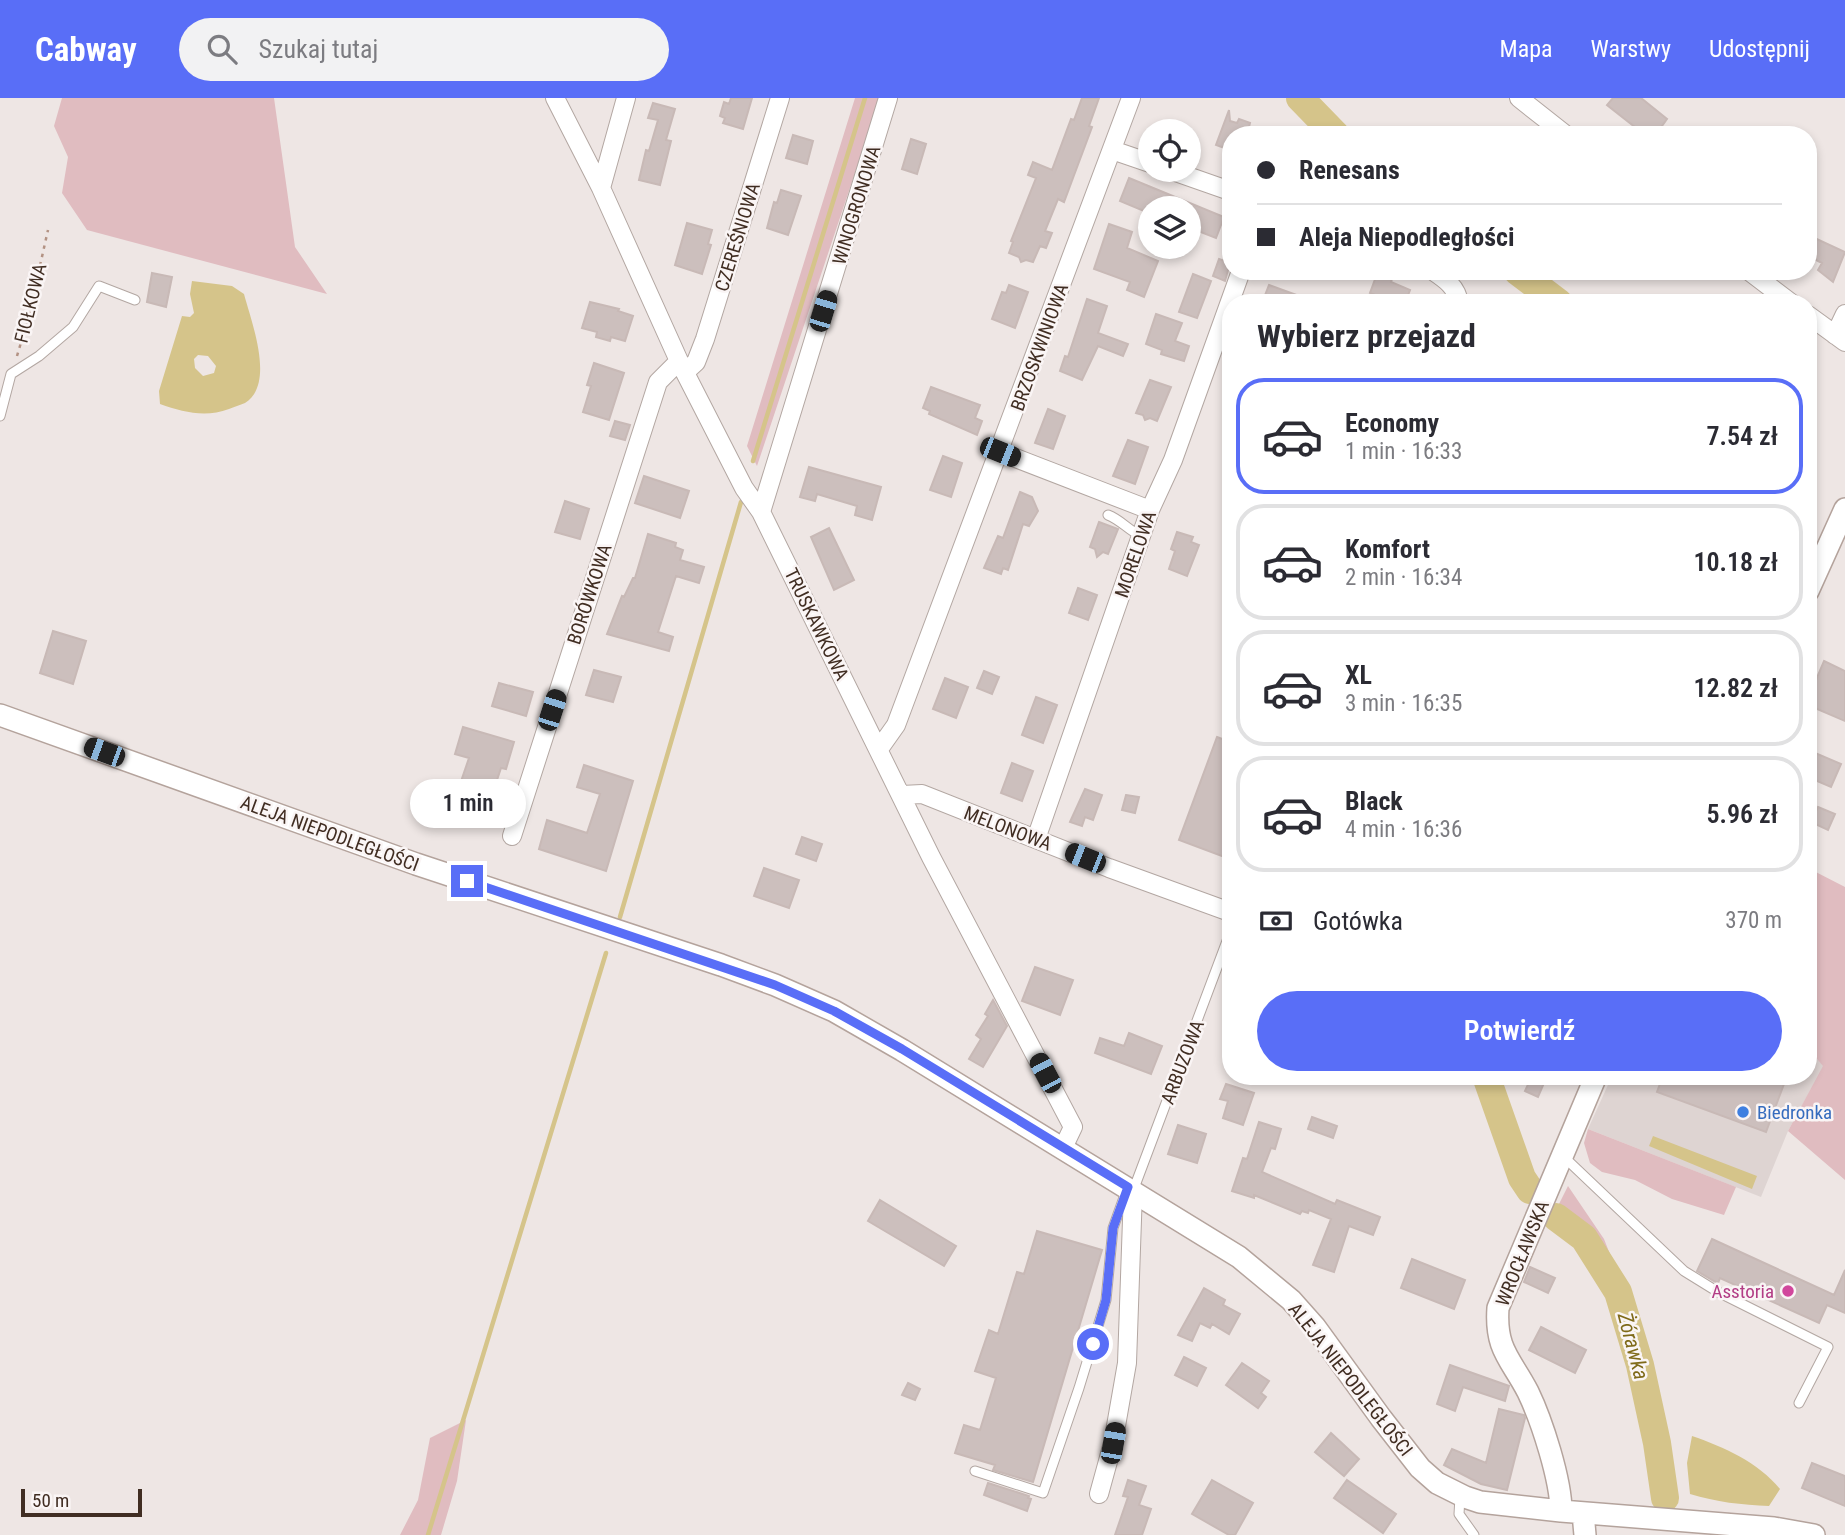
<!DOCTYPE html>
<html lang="pl">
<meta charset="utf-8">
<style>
:root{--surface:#fff;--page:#f2f2f3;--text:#2b2b33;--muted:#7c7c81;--line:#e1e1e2;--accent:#596ef7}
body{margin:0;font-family:"Roboto Condensed",sans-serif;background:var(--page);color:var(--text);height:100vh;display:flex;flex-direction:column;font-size:26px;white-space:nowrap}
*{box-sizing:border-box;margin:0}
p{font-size:23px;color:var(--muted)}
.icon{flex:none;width:38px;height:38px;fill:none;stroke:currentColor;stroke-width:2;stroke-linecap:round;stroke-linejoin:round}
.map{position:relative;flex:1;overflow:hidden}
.panel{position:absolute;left:1222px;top:196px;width:595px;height:791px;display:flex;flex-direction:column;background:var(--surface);border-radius:28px;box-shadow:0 4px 10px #0003}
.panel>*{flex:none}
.hud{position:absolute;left:1222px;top:28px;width:595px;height:154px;border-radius:28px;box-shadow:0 4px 10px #0003;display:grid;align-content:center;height:154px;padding:0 35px;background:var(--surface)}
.tools{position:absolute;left:1138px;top:21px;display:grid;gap:14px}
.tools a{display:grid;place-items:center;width:63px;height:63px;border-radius:50%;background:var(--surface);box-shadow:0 4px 10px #0003;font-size:35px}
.scale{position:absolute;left:21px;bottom:18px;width:121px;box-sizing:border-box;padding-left:7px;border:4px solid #402d22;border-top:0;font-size:19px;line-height:24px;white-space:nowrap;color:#402d22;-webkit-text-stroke:5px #faf5f5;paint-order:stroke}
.end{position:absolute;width:32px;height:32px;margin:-16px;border:9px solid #596ef7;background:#fff;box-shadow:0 0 0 4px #fff}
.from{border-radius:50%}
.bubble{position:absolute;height:49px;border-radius:24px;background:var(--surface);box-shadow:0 4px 10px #0003;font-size:23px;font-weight:600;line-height:49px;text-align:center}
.car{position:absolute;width:21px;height:42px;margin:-21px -10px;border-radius:9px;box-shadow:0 0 5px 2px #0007;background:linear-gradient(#222 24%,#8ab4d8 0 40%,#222 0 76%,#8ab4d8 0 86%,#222 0)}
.hud b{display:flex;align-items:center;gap:24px;height:66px;font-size:26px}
.hud b+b{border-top:2px solid var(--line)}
.hud i{width:18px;height:18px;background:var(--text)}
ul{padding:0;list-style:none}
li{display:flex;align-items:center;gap:21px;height:116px;margin:0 14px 10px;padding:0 21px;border:4px solid var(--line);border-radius:28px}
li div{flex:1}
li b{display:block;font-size:26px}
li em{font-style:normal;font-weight:600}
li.on{border-color:var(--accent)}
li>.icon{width:63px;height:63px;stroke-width:1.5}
h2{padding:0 35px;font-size:32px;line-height:84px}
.pay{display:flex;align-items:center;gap:18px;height:77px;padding:0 35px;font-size:26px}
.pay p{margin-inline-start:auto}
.cta{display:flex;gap:14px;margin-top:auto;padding:14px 35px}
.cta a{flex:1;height:80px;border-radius:42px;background:var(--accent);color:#fff;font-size:28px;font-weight:600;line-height:80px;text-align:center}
header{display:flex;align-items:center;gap:42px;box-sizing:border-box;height:98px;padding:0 35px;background:var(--accent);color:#fff}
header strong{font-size:33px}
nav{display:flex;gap:38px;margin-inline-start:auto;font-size:24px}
.search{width:490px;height:63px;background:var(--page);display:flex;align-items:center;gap:18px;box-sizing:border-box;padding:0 24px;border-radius:38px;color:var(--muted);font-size:26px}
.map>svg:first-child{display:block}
.built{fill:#ded4d2}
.green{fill:#e0bcc0}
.water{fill:#d5c48a;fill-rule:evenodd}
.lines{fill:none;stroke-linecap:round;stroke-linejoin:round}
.stream{stroke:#d5c48a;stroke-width:4.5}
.river{stroke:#d5c48a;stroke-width:28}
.building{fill:#ccbfbd;stroke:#c8b9b6;stroke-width:2}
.lane-casing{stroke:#b3a7a2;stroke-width:11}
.street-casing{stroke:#b3a7a2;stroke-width:20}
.secondary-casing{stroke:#b4a39c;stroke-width:24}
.path{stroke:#b39283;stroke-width:2.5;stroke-dasharray:3.5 5;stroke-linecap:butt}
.lane{stroke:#fff;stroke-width:9}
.street{stroke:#fff;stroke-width:18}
.secondary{stroke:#fff;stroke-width:21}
.route{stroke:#596ef7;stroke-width:9}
.shop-dot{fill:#3f7fe0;stroke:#faf5f5;stroke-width:2.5}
.hotel-dot{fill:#d1479c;stroke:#faf5f5;stroke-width:2.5}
.labels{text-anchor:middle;stroke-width:5;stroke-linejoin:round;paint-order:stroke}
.street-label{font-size:19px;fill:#402d22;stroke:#faf5f5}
.shop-label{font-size:19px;fill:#366cbe;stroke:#faf5f5;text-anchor:start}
.hotel-label{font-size:19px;fill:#b23c85;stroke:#faf5f5;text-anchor:end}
.water-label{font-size:21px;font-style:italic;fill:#7f6a19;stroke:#faf5f5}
</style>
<header>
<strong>Cabway</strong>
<div class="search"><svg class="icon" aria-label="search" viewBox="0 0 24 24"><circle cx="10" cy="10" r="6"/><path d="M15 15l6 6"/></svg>Szukaj tutaj</div>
<nav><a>Mapa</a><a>Warstwy</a><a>Udostępnij</a></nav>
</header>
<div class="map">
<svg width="1845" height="1437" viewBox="0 0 1845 1437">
<rect width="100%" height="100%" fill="#eee6e4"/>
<path class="built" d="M1808,957L1817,961L1824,968L1788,1033L1761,1099L1588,1031L1612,978H1808Z"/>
<path class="green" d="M62,0H274L295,149L327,196L87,132L62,95L68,59L54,28Z
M855,0H880L757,368L747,348Z
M1808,770L1845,789V1082L1788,1033L1823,968L1817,961L1808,957Z
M1588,1031L1736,1089L1724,1117L1672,1101L1635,1082L1602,1074L1590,1065L1584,1045Z
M1568,1088L1604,1141L1649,1255L1668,1336L1663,1345L1643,1255L1617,1186L1559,1106Z
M466,1322L457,1383L441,1437H400L418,1402L430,1340Z"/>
<path class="water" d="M192,183L232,188L244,196C251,223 276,286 245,305C240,307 234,309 229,311C205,320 183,314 160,306L159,293L182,218L190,219L194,215L190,196ZM198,257L208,258L216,268L214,275L203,278L195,270L194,261Z
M1653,1038L1757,1078L1752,1091L1649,1048Z
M1692,1338C1724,1349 1758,1364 1780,1391L1769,1408C1742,1407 1716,1404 1690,1396L1687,1365Z"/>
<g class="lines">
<path class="stream" d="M753,363L865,0
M620,819L741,404
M428,1437L606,855"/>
<path class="river" d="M1300,0L1336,37
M1517,173L1559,205
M1486,978L1522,1080L1530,1092
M1556,1119L1584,1140L1618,1194L1640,1267L1657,1345L1665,1400"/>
</g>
<path class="building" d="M731,0H752L743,31L723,25L725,20L720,18L724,4L729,6Z
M1082,0H1099L1089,28L1092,29L1073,80L1064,104L1058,101L1045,133L1052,135L1046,150L1040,148L1033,164L1026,162L1021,164L1019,159L1009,155L1013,144L1011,143L1036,80L1028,77L1033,64L1052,72L1071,21L1074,22Z
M1613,0H1641L1667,21L1662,28L1661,36L1645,37L1607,7Z
M653,5L675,11L666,42L671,43L660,87L639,82L646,52L649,53L658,22L648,20Z
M1229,12L1230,23L1237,25L1239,21L1250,25L1249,29L1265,35L1264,37H1230V52L1216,47Z
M793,37L813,43L807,66L786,60Z
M911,41L926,46L917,76L902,71Z
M1129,80L1224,119L1216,140L1188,129V110H1146L1144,113L1120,103Z
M781,92L801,98L788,137L767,130L774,104L777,105Z
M687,125L712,132L708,146L711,147L702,176L675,167Z
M1109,126L1132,134L1127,150L1158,163L1144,199L1127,192L1130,184L1094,171Z
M1808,137L1845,154L1833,184L1818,172L1822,165L1808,158Z
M1219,161L1230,165L1225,183L1213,178Z
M152,175L172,179L166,209L147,204Z
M1193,176L1211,183L1197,220L1179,214Z
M1377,176L1392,181L1391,184L1410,192L1405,205H1382L1383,200L1370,195Z
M1009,187L1028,194L1015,230L992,221L1002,194L1006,195Z
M1269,187L1313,203V205H1262Z
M1087,201L1107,208L1098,235L1128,246L1123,258L1098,248L1082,282L1060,273L1065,258L1068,259Z
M590,204L619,211L618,213L633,218L625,243L611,239L610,243L596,239L597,234L582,230Z
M1156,216L1182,225L1175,243L1189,248L1184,263L1161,256L1162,252L1146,246Z
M594,265L624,275L609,322L583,314L591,288L587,287Z
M1150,282L1171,289L1157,323L1150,320L1145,322L1143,317L1136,315Z
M931,289L980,307L975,320L982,323L977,337L929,316L930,313L923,310Z
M1048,311L1065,318L1053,351L1035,345Z
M615,323L630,327L625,342L610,338Z
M1128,342L1148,349L1135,386L1113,378Z
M943,358L962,365L951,399L930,392Z
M809,369L881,389L872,422L855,417L857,408L817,396L815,403L800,399Z
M644,378L689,393L680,420L635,405Z
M1020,394L1032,399L1038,413L1029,428L1023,426L1008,472L1003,470L1001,476L984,470L998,438L1003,440Z
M565,403L589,411L580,441L555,434Z
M1099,424L1118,431L1108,456L1103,454L1097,459L1095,451L1090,449Z
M829,430L854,482L834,492L811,439Z
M1177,434L1193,439L1191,444L1199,447L1187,478L1169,471L1175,453L1171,451Z
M648,436L676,445L675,449L683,452L680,462L704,469L699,485L676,478L658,534L673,539L669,553L607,536L622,498L624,499L633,480H635Z
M1078,490L1097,497L1088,522L1069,515Z
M53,533L86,543L73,586L40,575Z
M1824,563L1845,573V623L1808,607V601Z
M594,572L621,579L613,604L586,597Z
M984,573L999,579L992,596L977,590Z
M945,580L968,589L956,620L933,611Z
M499,585L533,594L526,618L492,608Z
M1036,599L1057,607L1043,645L1022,637Z
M463,629L514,644L506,671L501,670L485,718L453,707L469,660L455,656Z
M1217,639L1230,644V688L1224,706L1230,707V761L1179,742Z
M1808,652L1841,666L1831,689L1808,679Z
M1012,665L1033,673L1022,703L1001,695Z
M584,667L633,683L606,773L539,751L547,722L587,735L600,696L577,689Z
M1085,691L1102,697L1093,722L1085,719L1082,728L1070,724Z
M1126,697L1139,699L1135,715L1122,712Z
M1818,709L1835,716L1828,732L1811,724Z
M802,739L822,746L816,763L796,756Z
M764,770L799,782L789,810L754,798Z
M1035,869L1073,882L1060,917L1022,903Z
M993,902L1007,928L983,969L969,961L981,941L976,937L988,918L985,916Z
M1129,935L1162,948L1151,976L1095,955L1100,940L1124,948Z
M1532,978H1547L1538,999L1525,993Z
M1663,978H1787L1766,1034L1657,994Z
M1226,986L1254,995L1243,1027L1223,1020L1228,1003L1220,1001Z
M1312,1019L1337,1028L1333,1040L1308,1031Z
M1259,1024L1281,1031L1275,1051L1271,1050L1262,1074L1335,1106L1337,1102L1380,1119L1373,1137L1349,1128L1334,1174L1313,1167L1331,1121L1309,1112L1308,1115L1302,1113L1300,1116L1254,1097V1100L1232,1093L1243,1060L1247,1061Z
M1178,1027L1206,1036L1197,1065L1168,1056Z
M880,1102L956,1148L944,1168L868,1123Z
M1037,1133L1102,1152L1033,1384L993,1372L995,1367L955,1355L964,1327L980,1332L996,1280L975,1273L989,1232L998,1236L1017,1174L1024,1176Z
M1712,1141L1834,1197L1845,1172V1215L1827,1207L1819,1225L1720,1180L1718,1185L1714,1183L1697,1173Z
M1412,1161L1465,1182L1454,1211L1401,1190Z
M1530,1169L1555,1180L1548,1195L1524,1184Z
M1204,1190L1225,1202L1223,1207L1240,1216L1229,1236L1212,1226L1210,1230L1200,1225L1192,1243L1178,1237Z
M1541,1229L1586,1252L1575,1275L1529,1252Z
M1184,1259L1206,1270L1197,1288L1175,1277Z
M1242,1265L1269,1283L1261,1295L1266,1299L1258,1310L1226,1287Z
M1450,1267L1509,1288L1505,1303L1463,1289L1455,1313L1437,1306Z
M908,1285L920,1291L915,1302L902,1297Z
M1499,1311L1524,1317L1525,1320L1507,1392L1481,1386L1444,1367L1452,1351L1486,1365Z
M1331,1335L1359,1361L1344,1378L1315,1354Z
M1812,1365L1845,1378V1408L1802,1390Z
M1128,1382L1146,1388L1139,1407L1151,1411L1142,1437H1115L1128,1399L1123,1398Z
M1212,1382L1253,1405L1235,1437H1229L1192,1416Z
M1347,1382L1396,1416L1383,1435L1334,1400Z
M988,1385L1029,1398L1028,1400L1031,1401L1027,1413L984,1397Z"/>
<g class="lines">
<g class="lane-casing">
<path id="lane" d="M0,318L11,276L39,258L73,229L99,188L135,202
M1108,417C1121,422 1128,432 1141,438
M1564,1059L1684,1173L1718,1194L1828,1249L1799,1305
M1133,1093L1230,835
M975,1373L1043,1395L1079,1290L1106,1202L1113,1130L1127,1091
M1460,1399L1459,1416L1474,1437"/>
</g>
<g class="street-casing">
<path id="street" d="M555,0L601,90L679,263L744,390L761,414L931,759L1073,1029L1063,1050
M1519,0L1566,37
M1112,52L1150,65
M1170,72L1230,93
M601,90L626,0
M1433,173C1445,181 1457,189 1459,205
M1749,173L1791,205
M1808,217L1845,244
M1835,237L1845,216
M685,274L696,264L705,241L780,0
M1000,354L1150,412
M761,414L888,0
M879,651L896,627L1131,0
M902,697L922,696L1109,770L1230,814
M512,738L658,284L679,263
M1036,741L1150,412L1173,362L1241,173
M1099,1396L1113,1345L1127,1265L1133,1093"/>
</g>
<g class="secondary-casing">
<path id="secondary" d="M1808,493L1845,411
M0,617L416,766L721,867L775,887L834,913L902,952L1239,1159L1291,1202L1315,1229L1381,1320L1420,1370L1437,1385L1465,1399L1480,1404L1561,1413L1774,1430L1814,1437
M1561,1413C1561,1382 1542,1323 1528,1294C1511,1261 1495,1252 1498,1210L1596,978
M1583,1415L1585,1437"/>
</g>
<path class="path" d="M17,258L28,221L48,132"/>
<use href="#lane" class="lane"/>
<use href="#street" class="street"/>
<use href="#secondary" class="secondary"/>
</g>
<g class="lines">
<path class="route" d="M467,783L775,887L834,913L902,951L1128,1089L1113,1130L1106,1202L1093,1246"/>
</g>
<circle class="shop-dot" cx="1743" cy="1014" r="7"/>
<circle class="hotel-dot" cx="1788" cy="1193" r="7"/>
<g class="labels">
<g class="street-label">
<text transform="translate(856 107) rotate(-73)" y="7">WINOGRONOWA</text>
<text transform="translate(737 139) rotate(-73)" y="7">CZEREŚNIOWA</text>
<text transform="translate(30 205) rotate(-76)" y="7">FIOŁKOWA</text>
<text transform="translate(1039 249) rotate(-70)" y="7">BRZOSKWINIOWA</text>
<text transform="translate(1135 456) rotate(-71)" y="7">MORELOWA</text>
<text transform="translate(589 496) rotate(-72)" y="7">BORÓWKOWA</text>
<text transform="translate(817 526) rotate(64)" y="7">TRUSKAWKOWA</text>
<text transform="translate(1008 730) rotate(21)" y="7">MELONOWA</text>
<text transform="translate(330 735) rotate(20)" y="7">ALEJA NIEPODLEGŁOŚCI</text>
<text transform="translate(1182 964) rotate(-69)" y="7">ARBUZOWA</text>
<text transform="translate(1522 1155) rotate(-68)" y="7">WROCŁAWSKA</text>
<text transform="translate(1351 1281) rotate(52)" y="7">ALEJA NIEPODLEGŁOŚCI</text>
</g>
<g class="shop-label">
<text x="1757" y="1021">Biedronka</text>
</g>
<g class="hotel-label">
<text x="1774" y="1200">Asstoria</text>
</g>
<g class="water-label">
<text transform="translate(1633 1248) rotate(75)" y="7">Żórawka</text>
</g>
</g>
</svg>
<div class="tools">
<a><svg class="icon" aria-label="locate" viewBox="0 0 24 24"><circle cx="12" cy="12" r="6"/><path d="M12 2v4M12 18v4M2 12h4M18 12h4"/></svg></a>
<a><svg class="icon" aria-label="layers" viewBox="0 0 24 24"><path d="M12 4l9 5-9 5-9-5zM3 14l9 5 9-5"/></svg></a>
</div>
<div class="scale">50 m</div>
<i class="end from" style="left:1093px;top:1246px"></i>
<i class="end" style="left:467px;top:783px"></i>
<div class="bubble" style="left:410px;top:681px;width:116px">1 min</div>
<i class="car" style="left:823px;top:213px;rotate:17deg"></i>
<i class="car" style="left:1000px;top:354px;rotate:112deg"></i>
<i class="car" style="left:552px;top:612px;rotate:18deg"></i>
<i class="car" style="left:104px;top:654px;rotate:290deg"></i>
<i class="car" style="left:1085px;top:760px;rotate:292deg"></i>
<i class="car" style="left:1045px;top:975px;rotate:332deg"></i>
<i class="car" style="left:1113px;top:1345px;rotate:10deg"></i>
<div class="hud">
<b><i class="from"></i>Renesans</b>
<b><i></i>Aleja Niepodległości</b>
</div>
<section class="panel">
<h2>Wybierz przejazd</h2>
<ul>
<li class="on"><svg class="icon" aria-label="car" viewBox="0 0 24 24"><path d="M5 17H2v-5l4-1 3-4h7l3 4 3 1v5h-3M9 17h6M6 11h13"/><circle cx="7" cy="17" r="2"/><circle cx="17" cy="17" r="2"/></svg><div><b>Economy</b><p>1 min · 16:33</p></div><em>7.54 zł</em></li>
<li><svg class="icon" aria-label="car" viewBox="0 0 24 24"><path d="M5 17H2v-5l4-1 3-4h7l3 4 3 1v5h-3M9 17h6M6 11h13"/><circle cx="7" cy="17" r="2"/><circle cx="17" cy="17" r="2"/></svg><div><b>Komfort</b><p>2 min · 16:34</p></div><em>10.18 zł</em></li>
<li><svg class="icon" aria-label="car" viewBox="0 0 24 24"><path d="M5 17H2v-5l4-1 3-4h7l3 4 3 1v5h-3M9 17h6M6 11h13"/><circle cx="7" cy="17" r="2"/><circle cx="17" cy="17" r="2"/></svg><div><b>XL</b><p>3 min · 16:35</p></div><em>12.82 zł</em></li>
<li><svg class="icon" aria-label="car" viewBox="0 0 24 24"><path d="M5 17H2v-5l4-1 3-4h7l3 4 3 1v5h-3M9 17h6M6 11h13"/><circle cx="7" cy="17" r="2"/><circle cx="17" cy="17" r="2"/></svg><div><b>Black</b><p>4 min · 16:36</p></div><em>5.96 zł</em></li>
</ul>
<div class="pay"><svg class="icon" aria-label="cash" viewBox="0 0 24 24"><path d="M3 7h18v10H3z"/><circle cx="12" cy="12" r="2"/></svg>Gotówka<p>370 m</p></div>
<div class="cta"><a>Potwierdź</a></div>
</section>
</div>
